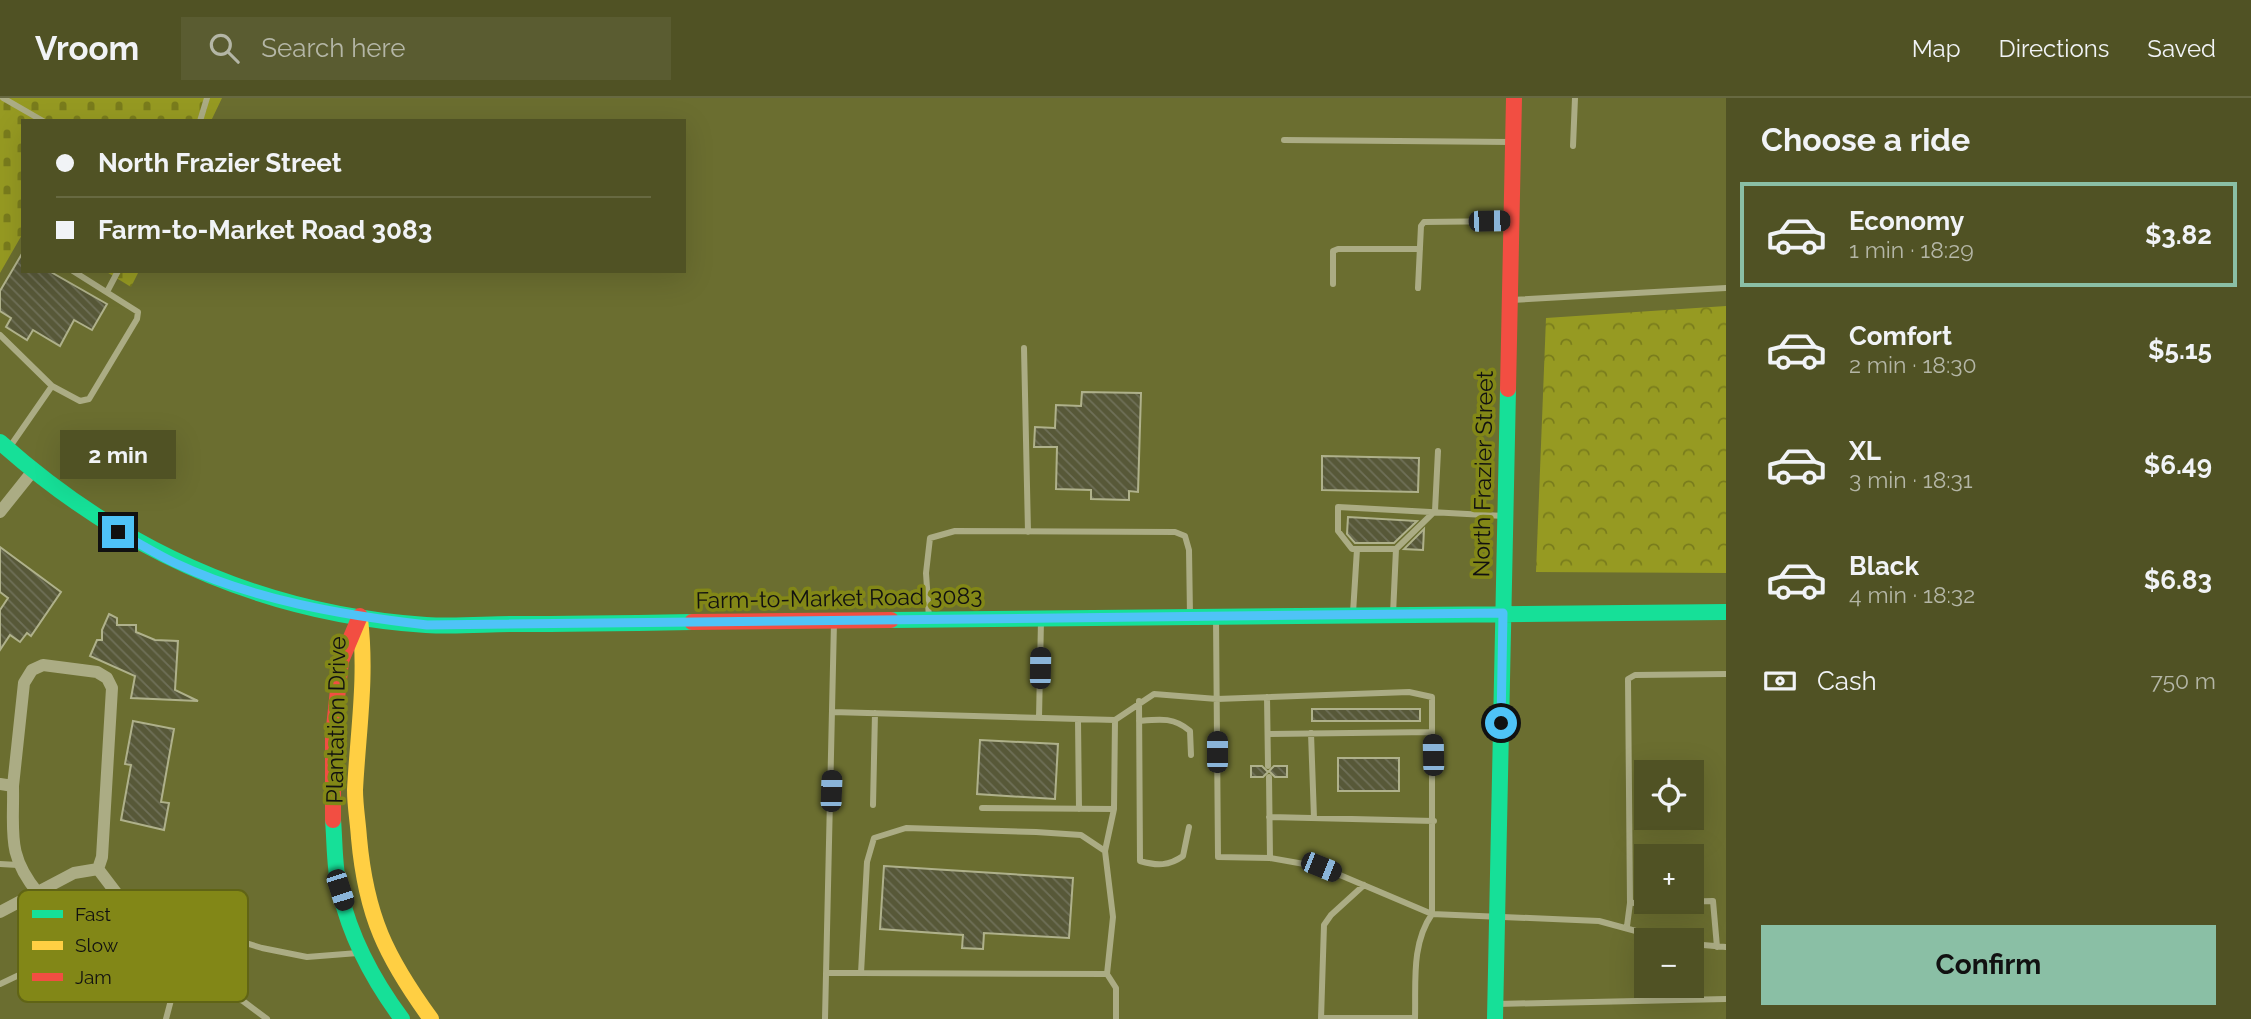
<!DOCTYPE html>
<meta charset="utf-8">
<style>
:root{--surface:#505224;--page:#5a5c31;--text:#f1f3f6;--muted:#b4b6a6;--line:#676941;--accent:#8abfa5}
body{margin:0;font-family:Raleway,sans-serif;background:var(--page);color:var(--text);height:100vh;display:flex;flex-direction:column;font-size:26px;white-space:nowrap}
*{box-sizing:border-box;margin:0}
p{font-size:23px;color:var(--muted)}
.icon{flex:none;width:38px;height:38px;fill:none;stroke:currentColor;stroke-width:2;stroke-linecap:round;stroke-linejoin:round}
.map{position:relative;flex:1;overflow:hidden}
.drawer{display:flex;flex-direction:column;background:var(--surface);width:525px}
.drawer>*{flex:none}
.guide{position:absolute;left:21px;top:21px;width:665px;height:154px;border-radius:0px;box-shadow:0 7px 28px #0002;display:grid;align-content:center;height:154px;padding:0 35px;background:var(--surface)}
.buttons{position:absolute;left:1634px;top:662px;display:grid;gap:14px}
.buttons a{display:grid;place-items:center;width:70px;height:70px;border-radius:0px;background:var(--surface);box-shadow:0 7px 28px #0002;font-size:35px}
.end{position:absolute;width:32px;height:32px;margin:-16px;border:9px solid #4fc3f7;background:#111;box-shadow:0 0 0 4px #111}
.from{border-radius:50%}
.bubble{position:absolute;height:49px;border-radius:0px;background:var(--surface);box-shadow:0 7px 28px #0002;font-size:23px;font-weight:700;line-height:49px;text-align:center}
.car{position:absolute;width:21px;height:42px;margin:-21px -10px;border-radius:9px;box-shadow:0 0 5px 2px #0007;background:linear-gradient(#222 24%,#8ab4d8 0 40%,#222 0 76%,#8ab4d8 0 86%,#222 0)}
.guide b{display:flex;align-items:center;gap:24px;height:66px;font-size:26px}
.guide b+b{border-top:2px solid var(--line)}
.guide i{width:18px;height:18px;background:var(--text)}
ul{padding:0;list-style:none}
li{display:flex;align-items:center;gap:21px;height:105px;margin:0 14px 10px;padding:0 21px;border:4px solid transparent;border-radius:0px}
li div{flex:1}
li b{display:block;font-size:26px}
li em{font-style:normal;font-weight:700}
li.selected{border-color:var(--accent)}
li>.icon{width:63px;height:63px;stroke-width:1.5}
h2{padding:0 35px;font-size:32px;line-height:84px}
.pay{display:flex;align-items:center;gap:18px;height:77px;padding:0 35px;font-size:26px}
.pay p{margin-inline-start:auto}
.primary-button{display:flex;gap:14px;margin-top:auto;padding:14px 35px}
.primary-button a{flex:1;height:80px;border-radius:0px;background:var(--accent);color:#111;font-size:28px;font-weight:700;line-height:80px;text-align:center}
header{display:flex;align-items:center;gap:42px;box-sizing:border-box;height:98px;padding:0 35px;background:var(--surface);border-bottom:2px solid var(--line)}
header strong{font-size:33px}
nav{display:flex;gap:38px;margin-inline-start:auto;font-size:24px}
.search{width:490px;height:63px;background:var(--page);display:flex;align-items:center;gap:18px;box-sizing:border-box;padding:0 24px;border-radius:0px;color:var(--muted);font-size:26px}
main{display:flex;flex:1;min-height:0}
.map>svg:first-child{display:block}
.forest{fill:url(#forest-crowns)}
.cemetery{fill:url(#cemetery-stones)}
.building{fill:url(#building-back-hatch);stroke:#afb18b;stroke-width:2}
.lines{fill:none;stroke-linecap:round;stroke-linejoin:round}
.lane{stroke:#abac84;stroke-width:6}
.street{stroke:#abac84;stroke-width:12}
.fast{stroke:#16e098;stroke-width:16}
.slow{stroke:#ffcf43;stroke-width:16}
.jam{stroke:#f24e42;stroke-width:16}
.route{stroke:#4fc3f7;stroke-width:9}
.labels{text-anchor:middle;stroke-width:7;stroke-linejoin:round;paint-order:stroke}
.street-label{font-size:23px;fill:#111;stroke:#828717}
.key{fill:#828717;stroke:#606415;stroke-width:2}
.key-label{font-size:19px;fill:#111}
</style>
<header>
<strong>Vroom</strong>
<div class="search"><svg class="icon" aria-label="search" viewBox="0 0 24 24"><circle cx="10" cy="10" r="6"/><path d="M15 15l6 6"/></svg>Search here</div>
<nav><a>Map</a><a>Directions</a><a>Saved</a></nav>
</header>
<main>
<div class="map">
<svg width="1726" height="921" viewBox="0 0 1726 921">
<defs>
<pattern id="forest-crowns" width="20" height="18" patternUnits="userSpaceOnUse" patternTransform="scale(1.75)"><rect width="20" height="18" fill="#969a22"/><path d="M2 6a3 3 0 1 1 6 0M12 15a3 3 0 1 1 6 0" fill="none" stroke="#797c1c"/></pattern>
<pattern id="cemetery-stones" width="16" height="16" patternUnits="userSpaceOnUse" patternTransform="scale(1.75)"><rect width="16" height="16" fill="#969a22"/><path d="M2 7V4a2 2 0 0 1 4 0v3zM10 15v-3a2 2 0 0 1 4 0v3z" fill="#797c1c"/></pattern>
<pattern id="building-back-hatch" width="6" height="6" patternUnits="userSpaceOnUse" patternTransform="scale(1.75)"><rect width="6" height="6" fill="#575838"/><path d="M-1 5l2 2M0 0l6 6M5-1l2 2" fill="none" stroke="#6f7058"/></pattern>
</defs>
<rect width="100%" height="100%" fill="#6b6e30"/>
<path class="forest" d="M1726,208V475L1536,474L1546,220Z"/>
<path class="cemetery" d="M0,0H222L211,23H23V135L0,175Z
M105,173H139L131,189Z"/>
<path class="building" d="M23,154V173H49L107,206L92,232L74,222L60,248L33,232L27,242L6,229L11,220L0,213V193Z
M1082,294L1141,295L1138,394L1129,393V402L1091,401V392L1056,391L1057,349H1034L1035,329L1055,330L1056,307L1081,308Z
M1322,358L1419,360L1418,394L1322,392Z
M1348,419L1417,423L1394,445H1355L1347,436Z
M1424,431L1423,452L1404,451Z
M0,449L61,494L31,538L27,535L20,544L10,537L0,552V512L8,500L0,494Z
M109,516L117,520V527H136V534L155,542L178,543L175,592L198,603L131,600L135,578L90,558L97,542H102V532Z
M1312,611H1420V623H1312Z
M133,623L174,631L161,704L169,705L164,732L121,722L131,667L125,666Z
M980,642L1058,646L1055,701L977,696Z
M1338,660H1399V693H1338Z
M1251,668H1262L1268,674L1263,679H1251Z
M1274,668H1287V679H1275L1269,673Z
M884,768L1073,780L1069,840L984,835L983,851L962,850L963,837L880,831Z"/>
<g class="lines">
<path class="lane" d="M3,0L43,23
M200,23L207,0
M1284,42L1511,44
M1573,48L1575,0
M1333,186V153L1338,151H1420
M1418,190L1421,128L1424,124L1509,123
M108,192L118,173
M1511,202L1726,190
M0,237L52,288L80,303L89,301L137,221L138,214L73,173
M1024,250L1028,434
M9,350L52,288
M1396,451H1352L1338,433V409L1504,418
M1353,515L1357,451
M1393,516L1396,451L1435,413L1438,353
M929,520L926,475L930,440L955,433L1175,434L1185,438L1189,452L1190,517
M1216,520L1218,759L1270,760L1321,769L1432,816L1599,823L1669,842
M1267,599L1268,668
M1139,603L1140,763C1157,768 1169,768 1183,758L1189,729
M832,614L1115,622L1114,711L1105,753
M1039,620L1041,522
M1078,622L1079,711
M1115,622L1154,596L1217,601L1409,594L1432,599V816C1411,846 1416,885 1415,920H1321
M1139,623C1160,621 1174,619 1190,633L1191,657
M1311,635L1314,720
M1268,636L1432,634
M1269,679L1270,760
M873,707L875,615
M982,710L1114,711
M1269,719L1434,723
M0,766L18,767
M1630,805L1713,803L1717,849
M1627,828L1630,805L1628,581L1635,577L1726,576
M1692,846L1726,849
M826,875H861L1107,876L1113,819L1105,753L1081,737L1036,734L906,730L874,740L867,764L861,875
M1107,876L1116,890V921
M0,886L124,827L184,826L262,850L307,859L358,855
M1497,906L1726,901
M166,921L176,883L181,877L243,903L267,921
M825,921L834,524
M1321,921L1324,827L1331,817L1364,787"/>
<path class="street" d="M0,414L32,374
M0,686L13,688L24,585L32,572L43,567L97,574L107,580L112,590L102,759L98,771L117,796L124,827
M13,688C14,735 6,756 38,795
M0,814L74,775L98,771"/>
<path class="fast" d="M0,344C122,453 262,516 426,527C456,529 487,526 517,526C575,526 634,525 692,524
M891,522L1726,514
M333,722C335,745 334,771 340,794C351,841 373,882 402,921
M1495,921L1508,291"/>
<path class="slow" d="M360,521C367,580 358,633 355,692C355,708 358,724 359,740C366,818 386,859 431,921"/>
<path class="jam" d="M1508,291L1514,0
M692,524L891,522
M333,722V639L341,563L360,518"/>
</g>
<g class="lines">
<path class="route" d="M118,434C137,444 156,456 175,465C254,502 341,517 427,527L1503,515L1501,625"/>
</g>
<g class="labels">
<g class="street-label">
<text transform="translate(1483 376) rotate(-89)" y="8">North Frazier Street</text>
<text transform="translate(839 500) rotate(-1)" y="8">Farm-to-Market Road 3083</text>
<text transform="translate(336 622) rotate(-89)" y="8">Plantation Drive</text>
</g>
</g>
<rect x="18" y="792" width="230" height="112" rx="10" class="key"/>
<rect x="32" y="812" width="31" height="8" fill="#16e098"/>
<rect x="32" y="843" width="31" height="9" fill="#ffcf43"/>
<rect x="32" y="875" width="31" height="8" fill="#f24e42"/>
<g class="key-label">
<text x="75" y="823">Fast</text>
<text x="75" y="854">Slow</text>
<text x="75" y="886">Jam</text>
</g>
</svg>
<div class="buttons">
<a><svg class="icon" aria-label="locate" viewBox="0 0 24 24"><circle cx="12" cy="12" r="6"/><path d="M12 2v4M12 18v4M2 12h4M18 12h4"/></svg></a>
<a>+</a>
<a>−</a>
</div>
<i class="end from" style="left:1501px;top:625px"></i>
<i class="end" style="left:118px;top:434px"></i>
<div class="bubble" style="left:60px;top:332px;width:116px">2 min</div>
<i class="car" style="left:1489px;top:123px;rotate:89deg"></i>
<i class="car" style="left:1040px;top:570px;rotate:1deg"></i>
<i class="car" style="left:1217px;top:654px;rotate:0deg"></i>
<i class="car" style="left:1433px;top:657px;rotate:359deg"></i>
<i class="car" style="left:831px;top:693px;rotate:2deg"></i>
<i class="car" style="left:1321px;top:769px;rotate:112deg"></i>
<i class="car" style="left:340px;top:792px;rotate:162deg"></i>
<div class="guide">
<b><i class="from"></i>North Frazier Street</b>
<b><i></i>Farm-to-Market Road 3083</b>
</div>
</div>
<section class="drawer">
<h2>Choose a ride</h2>
<ul>
<li class="selected"><svg class="icon" aria-label="car" viewBox="0 0 24 24"><path d="M5 17H2v-5l4-1 3-4h7l3 4 3 1v5h-3M9 17h6M6 11h13"/><circle cx="7" cy="17" r="2"/><circle cx="17" cy="17" r="2"/></svg><div><b>Economy</b><p>1 min · 18:29</p></div><em>$3.82</em></li>
<li><svg class="icon" aria-label="car" viewBox="0 0 24 24"><path d="M5 17H2v-5l4-1 3-4h7l3 4 3 1v5h-3M9 17h6M6 11h13"/><circle cx="7" cy="17" r="2"/><circle cx="17" cy="17" r="2"/></svg><div><b>Comfort</b><p>2 min · 18:30</p></div><em>$5.15</em></li>
<li><svg class="icon" aria-label="car" viewBox="0 0 24 24"><path d="M5 17H2v-5l4-1 3-4h7l3 4 3 1v5h-3M9 17h6M6 11h13"/><circle cx="7" cy="17" r="2"/><circle cx="17" cy="17" r="2"/></svg><div><b>XL</b><p>3 min · 18:31</p></div><em>$6.49</em></li>
<li><svg class="icon" aria-label="car" viewBox="0 0 24 24"><path d="M5 17H2v-5l4-1 3-4h7l3 4 3 1v5h-3M9 17h6M6 11h13"/><circle cx="7" cy="17" r="2"/><circle cx="17" cy="17" r="2"/></svg><div><b>Black</b><p>4 min · 18:32</p></div><em>$6.83</em></li>
</ul>
<div class="pay"><svg class="icon" aria-label="cash" viewBox="0 0 24 24"><path d="M3 7h18v10H3z"/><circle cx="12" cy="12" r="2"/></svg>Cash<p>750 m</p></div>
<div class="primary-button"><a>Confirm</a></div>
</section>
</main>
